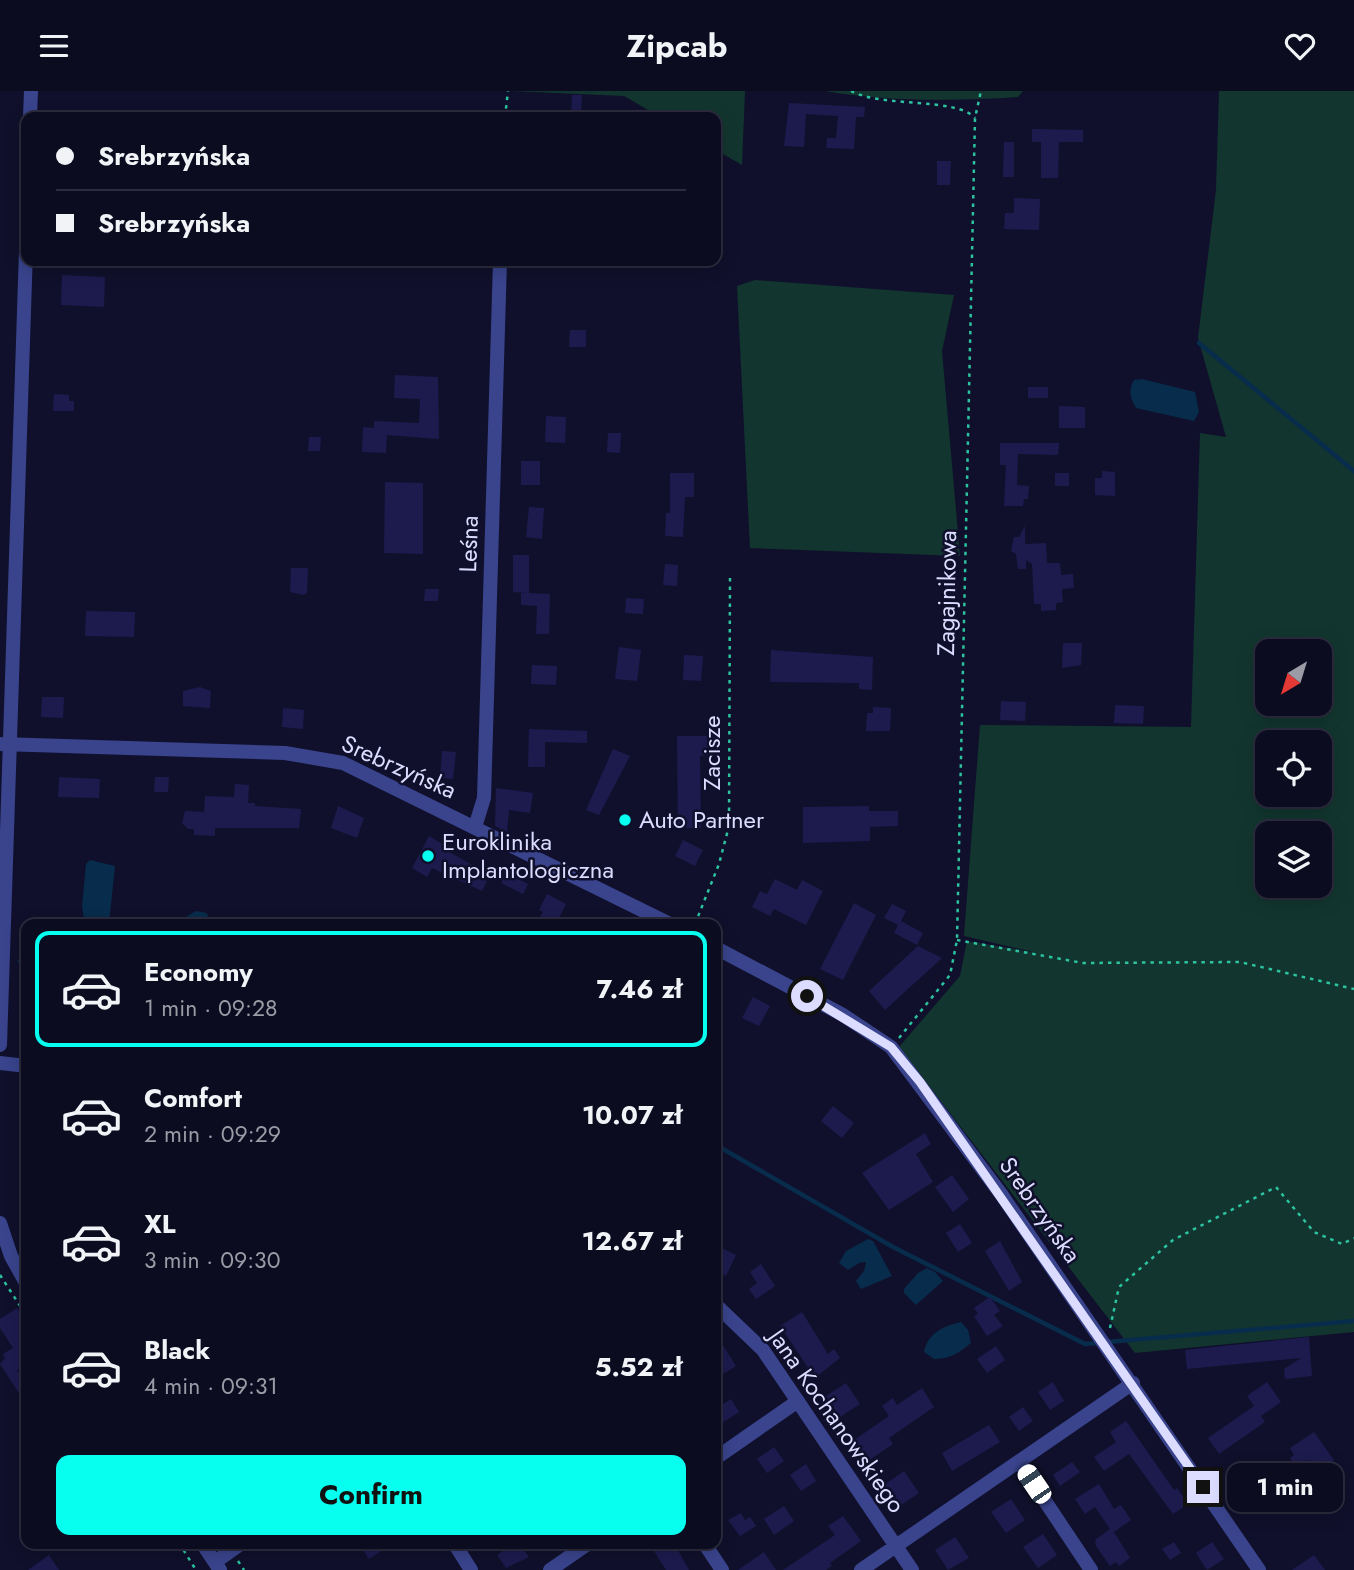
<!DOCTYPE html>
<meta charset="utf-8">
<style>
:root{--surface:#0c0c21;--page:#15152a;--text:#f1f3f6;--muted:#9a9ba5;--line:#2c2c3f;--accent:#07ffef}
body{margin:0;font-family:Jost,sans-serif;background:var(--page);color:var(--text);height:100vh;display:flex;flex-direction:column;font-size:26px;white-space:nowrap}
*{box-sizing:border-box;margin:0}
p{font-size:23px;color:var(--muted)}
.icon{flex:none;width:38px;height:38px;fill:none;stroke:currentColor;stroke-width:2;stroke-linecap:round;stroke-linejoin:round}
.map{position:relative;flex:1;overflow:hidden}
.side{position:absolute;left:21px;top:828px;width:700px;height:630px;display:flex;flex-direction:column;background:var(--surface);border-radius:14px;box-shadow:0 4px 18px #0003,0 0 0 2px var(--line)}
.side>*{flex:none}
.banner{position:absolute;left:21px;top:21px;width:700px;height:154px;border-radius:14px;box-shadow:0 4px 18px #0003,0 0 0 2px var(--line);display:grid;align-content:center;height:154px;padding:0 35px;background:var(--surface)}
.needle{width:46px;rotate:218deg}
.buttons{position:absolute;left:1255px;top:548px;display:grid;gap:14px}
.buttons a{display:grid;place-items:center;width:77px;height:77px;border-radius:14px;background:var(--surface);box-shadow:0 4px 18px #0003,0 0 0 2px var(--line);font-size:35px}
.end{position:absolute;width:32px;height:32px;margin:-16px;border:9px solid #dbdcff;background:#111;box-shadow:0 0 0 4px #111}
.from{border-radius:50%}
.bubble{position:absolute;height:49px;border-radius:14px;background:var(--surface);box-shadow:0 4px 18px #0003,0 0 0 2px var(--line);font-size:23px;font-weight:700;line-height:49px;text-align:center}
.car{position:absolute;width:21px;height:42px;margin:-21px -10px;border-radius:9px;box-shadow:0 0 5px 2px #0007;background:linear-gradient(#fff 24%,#345 0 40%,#fff 0 76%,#345 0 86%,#fff 0)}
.banner b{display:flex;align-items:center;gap:24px;height:66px;font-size:26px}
.banner b+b{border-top:2px solid var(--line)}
.banner i{width:18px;height:18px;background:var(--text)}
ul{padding:12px 0 0;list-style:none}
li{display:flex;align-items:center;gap:21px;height:116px;margin:0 14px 10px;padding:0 21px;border:4px solid transparent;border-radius:14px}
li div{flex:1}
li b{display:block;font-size:26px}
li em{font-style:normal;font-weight:700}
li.selected{border-color:var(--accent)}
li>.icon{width:63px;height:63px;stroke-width:1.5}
.cta{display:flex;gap:14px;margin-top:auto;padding:14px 35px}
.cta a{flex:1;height:80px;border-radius:14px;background:var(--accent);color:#111;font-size:28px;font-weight:700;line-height:80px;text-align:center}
header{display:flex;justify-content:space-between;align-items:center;height:91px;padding:0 35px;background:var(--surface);font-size:32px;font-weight:700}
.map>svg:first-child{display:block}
.green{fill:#12362f;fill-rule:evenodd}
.water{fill:#082c4c}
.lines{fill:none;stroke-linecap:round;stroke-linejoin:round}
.stream{stroke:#082c4c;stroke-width:4.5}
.building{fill:#1d1b4e}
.path{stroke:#2bc3a0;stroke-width:2.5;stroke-dasharray:3.5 5;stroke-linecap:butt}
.minor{stroke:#39448d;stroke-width:14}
.tertiary{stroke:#39448d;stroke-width:14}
.route{stroke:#dbdcff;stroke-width:9}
.poi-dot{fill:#07ffef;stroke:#10102c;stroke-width:2.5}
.labels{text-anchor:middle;stroke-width:5;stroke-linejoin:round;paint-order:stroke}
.street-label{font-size:24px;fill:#dbdcff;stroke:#10102c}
.poi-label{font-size:24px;fill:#dbdcff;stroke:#10102c;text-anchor:start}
</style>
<header><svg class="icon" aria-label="menu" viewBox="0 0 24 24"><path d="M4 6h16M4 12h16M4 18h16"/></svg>Zipcab<svg class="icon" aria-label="heart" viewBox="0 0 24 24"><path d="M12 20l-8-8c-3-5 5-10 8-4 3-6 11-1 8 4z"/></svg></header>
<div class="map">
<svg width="1354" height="1479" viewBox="0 0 1354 1479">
<rect width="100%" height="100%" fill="#10102c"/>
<path class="green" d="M511,0H745L742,74L716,59V26H660L624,5Z
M825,0H1023L1018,6C953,10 889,11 825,0Z
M1219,0H1354V1241L1135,1262L899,956L960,885L967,850L1038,862L964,845L980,634L1191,636L1200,342L1226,346L1198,247L1216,99ZM1267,560H1320V612H1267ZM1267,651H1320V704H1267ZM1267,742H1320V794H1267Z
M755,189L954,204L942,260L960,465L750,457L737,195Z"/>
<path class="water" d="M1142,288L1195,301L1199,321L1194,330L1136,317C1130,307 1128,299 1134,289Z
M90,769L115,775L109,833H85L82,816L86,773Z
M196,820L207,822L210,833H185L187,825Z
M868,1148L873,1150L892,1185L861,1198L856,1190L864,1180L866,1171L859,1172L848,1179L839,1172L846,1160Z
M927,1177L935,1181L943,1190L916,1214L904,1202V1198L918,1182Z
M961,1231L968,1239L971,1252C959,1262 950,1268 934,1268L924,1261C928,1242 943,1235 961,1231Z"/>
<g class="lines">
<path class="stream" d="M1199,252L1354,380
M20,870L26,872
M716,1054L893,1156L1085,1253L1099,1252
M1107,1251L1354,1230"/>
</g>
<path class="building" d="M572,4H582L581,26H571Z
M789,12L865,16L864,26H856L854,58L826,57L827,47H836L838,25L806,23L804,56L784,55Z
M1032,38L1083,39V51H1059L1058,87H1041V51H1032Z
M1004,51H1014V86H1003Z
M937,70H951L950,94H937Z
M1014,107L1040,108L1039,139L1004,138L1005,122H1014Z
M62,184L105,186L104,216L61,214Z
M570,239H586V256H569Z
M395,284L438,286L439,348L387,344L386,362L362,361L363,336L374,337V330L419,332L420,308L394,307Z
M1028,296H1048V307H1028Z
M54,303L69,304V310H74V320H53Z
M1059,315L1085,316V337H1059Z
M546,325L566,326L565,352L545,351Z
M608,342H621L620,362L607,361Z
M309,346H321L320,360H308Z
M1000,352H1059L1058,364L1018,363L1017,394L1029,395L1028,408H1024L1023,415H1004L1006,374H1000Z
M521,370H540V394H521Z
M1102,380L1115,381V405L1095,404V387H1102Z
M670,382H694V406H685L683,446L665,445L666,422H670Z
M1055,382H1069V395H1055Z
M385,391L423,392V463L384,462Z
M529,416L544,417L542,448L526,446Z
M1025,435V453L1046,452L1047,472H1060L1061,484L1073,483L1074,497L1062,498L1063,511L1056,512V519L1041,520V513H1034L1032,473L1026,469V478H1018L1016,463L1011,460L1014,446H1019Z
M513,464H529V502L550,503L549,543H536L537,515L521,514V502H528L513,501Z
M665,473L678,474L677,495L663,494Z
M291,477H308L307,502L304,504L290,501Z
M425,498H439L438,510H424Z
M626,507L644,508L643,523L625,522Z
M86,520L135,521L134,546L85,545Z
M1063,552H1082L1081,574L1062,577Z
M619,556L641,559L637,590L615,588Z
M771,559L873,566L872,599L859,598V592L770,591Z
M684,564L703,565L701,590L683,589Z
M532,574L557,575L556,594L531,593Z
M200,596L211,600L210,617L183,615V600Z
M42,606H64L63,627L41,626Z
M1001,610L1026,611L1025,630L1000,629Z
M1115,614L1144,615L1143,633L1114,632Z
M873,616L891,617L890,640H866L867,622H873Z
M283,617L304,619L303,638L282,636Z
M529,638L587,640V652L545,651V676H528Z
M677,645H720V663L700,665L701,737H678Z
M613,658L630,665L599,724L586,719Z
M442,660L456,661L453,688L440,687Z
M59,686L100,688L99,707L58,706Z
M155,686H169L168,701H154Z
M235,693L249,694L248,712H255V715L301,718L299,737H215V745L194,744V738H188L182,732L185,720L204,721L205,705L234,706Z
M496,697L533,702L530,722L509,719L507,741L495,735Z
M338,715L364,727L357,747L331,737Z
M869,715V720H898V735L870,736V750L803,752V716Z
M429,745L444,754L442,757L476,776L473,782L487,790L482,800L432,777L427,786L412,777Z
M683,749L703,759L695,775L675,765Z
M506,782L528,793L523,803L501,792Z
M775,788L797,799L802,789L823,800L806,834L774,818L770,825L752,816L760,800L767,803Z
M547,803L566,813L556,833H541L543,829L539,827L543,821L539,819Z
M854,812L876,824L843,889L820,878Z
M892,813L906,820L901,830L923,842L917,854L894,842L898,834L884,827Z
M918,855L942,867L885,919L869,900Z
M753,906L770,915L759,935L742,927Z
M833,1015L854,1032L842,1047L821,1030Z
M925,1042L931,1053L916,1063L933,1091L889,1119L862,1082Z
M952,1084L969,1108L953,1121L935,1096Z
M960,1133L972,1152L958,1161L946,1142Z
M1000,1150L1022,1191L1009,1200L985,1160Z
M716,1154L736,1164L726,1185L716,1180Z
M761,1173L775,1195L756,1208L749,1198L757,1192L750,1181Z
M990,1206L1000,1220L994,1224L1003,1235L987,1245L974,1225L978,1223L974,1217Z
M17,1217L26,1232V1273L17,1279L26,1294V1313L0,1273L5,1267L3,1263L13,1257L0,1237V1228Z
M802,1221L828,1263L834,1258L840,1267L815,1287L780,1235Z
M716,1243L736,1275L720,1285L716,1278Z
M1309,1246L1312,1285L1285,1288L1284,1278L1301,1267L1187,1278L1185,1259Z
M996,1255L1005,1269L987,1282L977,1268Z
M1053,1291L1064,1310L1050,1319L1038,1301Z
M1267,1291L1281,1311L1261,1325L1265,1331L1219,1363L1208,1347L1254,1315L1247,1305Z
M846,1292L860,1313L840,1326L826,1305Z
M922,1297L934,1316L889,1347L893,1353L868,1370L854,1349L889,1325L882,1315L893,1307L897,1314Z
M716,1302L723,1313L731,1308L739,1321L716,1336Z
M1023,1316L1033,1330L1019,1340L1009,1326Z
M1126,1330L1174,1399L1177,1397L1188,1413L1173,1423L1129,1363L1104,1380L1094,1366L1116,1351L1110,1341Z
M989,1334L1000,1351L952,1380L942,1362Z
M1314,1341L1334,1369L1317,1380L1310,1369L1296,1377L1290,1367L1294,1364L1290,1357Z
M774,1356L784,1370L767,1382L757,1368Z
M1072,1371L1080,1381L1060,1395L1053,1384Z
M806,1373L816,1390L801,1400L790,1384Z
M904,1380L919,1402L898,1416L884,1394Z
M1099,1393L1114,1418L1121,1414L1131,1429L1114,1441L1130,1467L1119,1475L1116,1471L1110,1475L1096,1455L1095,1449L1110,1438L1095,1416L1085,1423L1075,1408Z
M1011,1408L1025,1429L1006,1442L991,1421Z
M784,1415L794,1430L774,1444L764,1428Z
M741,1422L745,1429L750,1426L756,1435L740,1445L728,1429Z
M843,1425L861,1450L830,1472L832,1475L826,1479H783L835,1444L828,1435Z
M1043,1443L1057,1464L1038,1477L1023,1456Z
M955,1446L969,1467L948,1479L935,1459Z
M1174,1451L1181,1462L1170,1469L1162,1458Z
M1212,1451L1224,1468L1207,1479L1196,1462Z
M358,1452H394L369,1468Z
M497,1452H519L529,1466L506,1477L497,1464L503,1460Z
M649,1452H674L689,1479H666Z
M764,1461L776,1479H738Z
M49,1464L59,1479H28Z
M1314,1464L1325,1479H1292Z"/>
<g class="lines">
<path class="path" d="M851,0C883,17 956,6 975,27
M505,26L508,0
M695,833L719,773L729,735L730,485
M957,849L1083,872L1240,871L1354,898
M899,947L950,884L957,849L975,27L981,0
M0,1184L26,1224
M1110,1237L1119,1196L1173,1149L1276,1096L1314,1141L1342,1153L1354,1147
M179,1452L196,1479
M238,1470L244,1479"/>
<path class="minor" d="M0,653L285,662L343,672L670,833
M475,736L484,707L500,170
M716,857L843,924L891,956L1001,1103L1259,1479
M0,972L26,975
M716,1214L763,1259L912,1479
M716,1367L798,1310
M1019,1371L1091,1479
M454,1452L471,1479
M704,1452L722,1479
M215,1471L242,1452
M550,1479L589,1452
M861,1479L1133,1292"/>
<path class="tertiary" d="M30,26L31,0
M0,954L26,159
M0,1132L11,1165L26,1192
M202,1452L220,1479"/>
</g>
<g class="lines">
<path class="route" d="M807,905L891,956L920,991L1203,1396"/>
</g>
<g class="poi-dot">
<circle cx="625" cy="729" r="7"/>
<circle cx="428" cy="765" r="7"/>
</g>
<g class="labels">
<g class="street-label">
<text transform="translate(469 453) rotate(-88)" y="8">Leśna</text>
<text transform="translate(947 502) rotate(-89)" y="8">Zagajnikowa</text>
<text transform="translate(712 662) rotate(-90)" y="8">Zacisze</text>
<text transform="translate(399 676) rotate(24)" y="8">Srebrzyńska</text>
<text transform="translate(1040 1119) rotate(55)" y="8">Srebrzyńska</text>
<text transform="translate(837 1330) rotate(55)" y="8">Jana Kochanowskiego</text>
</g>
<g class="poi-label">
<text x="639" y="737">Auto Partner</text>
<text x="442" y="759">Euroklinika<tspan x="442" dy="28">Implantologiczna</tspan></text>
</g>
</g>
</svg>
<div class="buttons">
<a><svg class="needle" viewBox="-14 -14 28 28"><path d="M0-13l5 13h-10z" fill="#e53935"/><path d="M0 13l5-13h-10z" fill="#9a9ba5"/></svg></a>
<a><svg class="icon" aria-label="locate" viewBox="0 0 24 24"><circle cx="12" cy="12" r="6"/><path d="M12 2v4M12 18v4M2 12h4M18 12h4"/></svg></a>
<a><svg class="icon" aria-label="layers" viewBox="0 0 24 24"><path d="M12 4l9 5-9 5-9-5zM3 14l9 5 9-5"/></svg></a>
</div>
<i class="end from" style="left:807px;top:905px"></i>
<i class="end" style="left:1203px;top:1396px"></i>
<div class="bubble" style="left:1227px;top:1372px;width:116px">1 min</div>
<i class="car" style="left:1034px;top:1393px;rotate:326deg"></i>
<div class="banner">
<b><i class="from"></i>Srebrzyńska</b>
<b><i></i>Srebrzyńska</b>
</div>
<section class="side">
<ul>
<li class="selected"><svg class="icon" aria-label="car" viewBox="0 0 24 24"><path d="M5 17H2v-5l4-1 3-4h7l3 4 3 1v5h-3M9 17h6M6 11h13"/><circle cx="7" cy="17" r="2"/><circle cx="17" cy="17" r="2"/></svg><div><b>Economy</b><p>1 min · 09:28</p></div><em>7.46 zł</em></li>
<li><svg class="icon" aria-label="car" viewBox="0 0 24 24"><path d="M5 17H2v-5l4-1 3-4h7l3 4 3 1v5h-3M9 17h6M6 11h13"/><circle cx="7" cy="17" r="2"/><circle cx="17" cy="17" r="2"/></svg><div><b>Comfort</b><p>2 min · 09:29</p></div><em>10.07 zł</em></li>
<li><svg class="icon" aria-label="car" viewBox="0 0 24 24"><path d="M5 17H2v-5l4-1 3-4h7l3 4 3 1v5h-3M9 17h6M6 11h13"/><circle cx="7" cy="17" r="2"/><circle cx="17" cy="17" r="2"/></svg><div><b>XL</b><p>3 min · 09:30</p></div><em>12.67 zł</em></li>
<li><svg class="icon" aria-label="car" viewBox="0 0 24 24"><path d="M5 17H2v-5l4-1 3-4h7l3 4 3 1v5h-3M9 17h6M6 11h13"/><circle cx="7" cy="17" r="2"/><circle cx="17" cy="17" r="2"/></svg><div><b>Black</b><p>4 min · 09:31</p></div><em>5.52 zł</em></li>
</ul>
<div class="cta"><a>Confirm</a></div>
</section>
</div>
